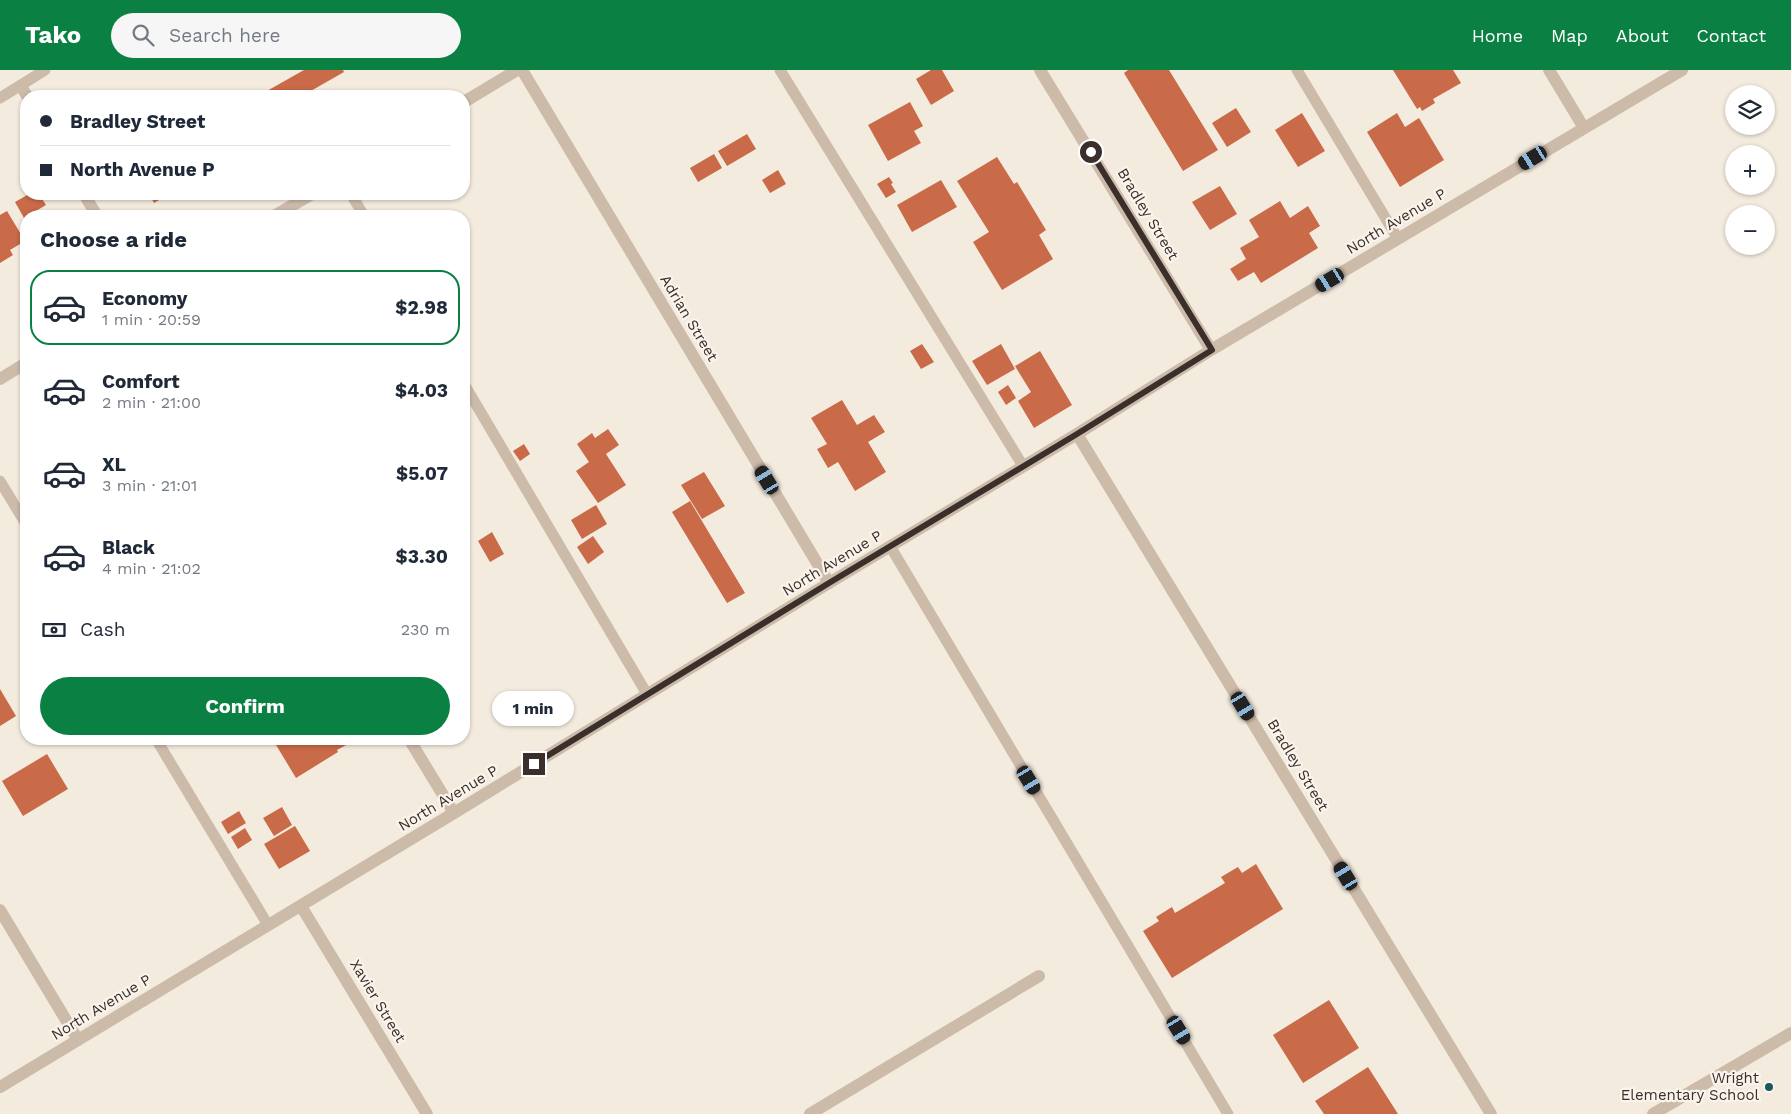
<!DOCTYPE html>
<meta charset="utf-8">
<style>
:root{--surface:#fff;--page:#f6f6f7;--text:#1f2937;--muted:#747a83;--line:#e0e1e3;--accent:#0b8043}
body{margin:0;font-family:"Work Sans",sans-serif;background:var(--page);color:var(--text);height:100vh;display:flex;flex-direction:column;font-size:19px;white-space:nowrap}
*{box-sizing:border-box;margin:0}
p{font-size:16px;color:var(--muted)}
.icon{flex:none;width:28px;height:28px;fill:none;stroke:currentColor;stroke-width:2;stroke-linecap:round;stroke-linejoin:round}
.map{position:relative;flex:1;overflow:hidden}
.details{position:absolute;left:20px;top:140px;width:450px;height:535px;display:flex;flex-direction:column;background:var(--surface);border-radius:20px;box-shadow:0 1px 4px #0004}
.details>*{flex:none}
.guide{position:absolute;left:20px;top:20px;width:450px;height:110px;border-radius:20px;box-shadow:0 1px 4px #0004;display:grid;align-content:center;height:110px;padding:0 20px;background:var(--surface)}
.controls{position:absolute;left:1725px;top:15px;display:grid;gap:10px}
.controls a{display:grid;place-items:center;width:50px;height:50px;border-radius:50%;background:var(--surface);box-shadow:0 1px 4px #0004;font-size:25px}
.end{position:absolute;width:22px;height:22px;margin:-11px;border:6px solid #3a2f2a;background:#fff;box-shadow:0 0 0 2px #fff}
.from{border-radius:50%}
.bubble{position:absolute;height:35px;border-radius:18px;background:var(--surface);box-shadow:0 1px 4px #0004;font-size:16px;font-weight:700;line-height:35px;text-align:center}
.car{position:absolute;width:15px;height:30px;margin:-15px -8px;border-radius:6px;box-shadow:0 0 4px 1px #0007;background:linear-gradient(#222 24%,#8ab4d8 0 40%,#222 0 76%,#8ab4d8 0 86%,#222 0)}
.guide b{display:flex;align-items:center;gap:18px;height:48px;font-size:19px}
.guide b+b{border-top:1px solid var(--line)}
.guide i{width:12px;height:12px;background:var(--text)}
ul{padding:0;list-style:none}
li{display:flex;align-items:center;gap:15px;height:75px;margin:0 10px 8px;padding:0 10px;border:2px solid transparent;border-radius:20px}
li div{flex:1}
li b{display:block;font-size:19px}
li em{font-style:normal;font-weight:700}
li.on{border-color:var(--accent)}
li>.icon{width:45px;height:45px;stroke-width:1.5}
h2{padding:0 20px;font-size:22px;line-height:60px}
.pay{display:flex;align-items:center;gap:12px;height:55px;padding:0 20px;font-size:19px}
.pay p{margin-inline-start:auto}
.cta{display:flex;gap:10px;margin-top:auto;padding:10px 20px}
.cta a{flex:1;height:58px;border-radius:30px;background:var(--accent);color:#fff;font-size:20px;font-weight:700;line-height:58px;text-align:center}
header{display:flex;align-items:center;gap:30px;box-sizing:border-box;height:70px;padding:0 25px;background:var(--accent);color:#fff}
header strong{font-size:24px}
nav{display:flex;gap:28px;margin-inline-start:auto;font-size:18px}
.search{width:350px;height:45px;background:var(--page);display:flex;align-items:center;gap:12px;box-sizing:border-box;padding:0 18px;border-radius:28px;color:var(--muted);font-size:19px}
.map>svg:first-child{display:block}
.building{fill:#c96a48}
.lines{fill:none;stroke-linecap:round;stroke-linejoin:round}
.lane{stroke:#cdbbaa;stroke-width:11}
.street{stroke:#cdbbaa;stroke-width:12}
.route{stroke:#3a2f2a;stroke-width:6}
.poi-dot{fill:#1e585d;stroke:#fbf4ec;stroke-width:2}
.labels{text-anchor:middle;stroke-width:4.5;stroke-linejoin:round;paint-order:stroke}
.street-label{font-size:15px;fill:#3a2f2a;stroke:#fbf4ec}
.poi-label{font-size:15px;fill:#3a2f2a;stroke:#fbf4ec;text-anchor:end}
</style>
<header>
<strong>Tako</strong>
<div class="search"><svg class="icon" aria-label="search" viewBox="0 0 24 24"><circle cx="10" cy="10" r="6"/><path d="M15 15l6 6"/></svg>Search here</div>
<nav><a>Home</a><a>Map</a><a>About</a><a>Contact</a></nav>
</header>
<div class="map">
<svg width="1791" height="1044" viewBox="0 0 1791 1044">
<rect width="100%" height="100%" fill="#f4ebdf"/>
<path class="building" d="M304,0H343L344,2L302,26H258Z
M931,0H942L954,21L931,35L916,9Z
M1128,0H1169L1218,80L1183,101L1124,3Z
M1393,0H1453L1461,13L1433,29L1435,33L1422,41L1420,37L1417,39Z
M910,32L923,56L914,61L921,73L888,91L868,55Z
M1236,38L1251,62L1227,77L1212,53Z
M1302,43L1325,81L1298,97L1275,60Z
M1397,43L1405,57L1419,48L1444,90L1400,117L1367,62Z
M747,64L756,79L727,96L718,81Z
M714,84L722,98L698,112L690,98Z
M997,87L1014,114L1017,112L1046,160L1039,165L1053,189L1002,220L973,172L989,162L957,111Z
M778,100L786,114L770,123L762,110Z
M889,107L893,113L891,114L896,122L886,128L877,114Z
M941,110L957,137L912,162L897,135Z
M1220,116L1237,144L1210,160L1192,132Z
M29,124H39L46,135L24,148L15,132Z
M149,124H184L173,130L169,124L154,133Z
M1280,131L1290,148L1308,136L1320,156L1309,163L1318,178L1261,213L1254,202L1238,211L1230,199L1246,189L1240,178L1259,167L1249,150Z
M7,141L25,171L10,180L13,185L0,193V145Z
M922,274L934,292L921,299L910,281Z
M1001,274L1015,299L987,315L972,291Z
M1040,281L1072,335L1034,358L1018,331L1031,322L1015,296Z
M1008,315L1016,328L1006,335L998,322Z
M842,330L857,355L874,345L885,362L868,372L886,402L855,421L838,392L828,398L817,379L827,374L811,348Z
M608,359L619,375L606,384L626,415L598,433L576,401L589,392L577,374L592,363L595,368Z
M524,374L530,384L520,391L513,381Z
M704,402L725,436L702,449L681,415Z
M690,431L745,523L727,533L672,442Z
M596,435L607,454L582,469L571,450Z
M492,462L504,484L490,492L478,471Z
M593,466L604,482L588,494L577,477Z
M0,619L16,646L0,656Z
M275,669H345L348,674L337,680L338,682L296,708L273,670Z
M47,684L68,719L23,746L2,711Z
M282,737L292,755L274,766L263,748Z
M239,741L246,753L228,764L221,752Z
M295,756L310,781L279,799L264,774Z
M245,758L252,770L238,779L231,767Z
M1256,794L1283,839L1172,908L1143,861L1159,851L1156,847L1172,837L1175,843L1225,813L1221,807L1238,797L1242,803Z
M1329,930L1359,978L1303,1013L1273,965Z
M1368,997L1398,1044H1324L1315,1031Z"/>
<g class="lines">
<path class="lane" d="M780,0L1023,396
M1297,0L1398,169
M0,28L45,0
M351,124L364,146
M464,314L647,624
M0,411L26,454
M890,476L1228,1044
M156,669L268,855"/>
<path class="street" d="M522,0L829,513
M1040,0L1211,280
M1549,0L1584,58
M21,16L27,26
M464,32L517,0
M84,124L97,146
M274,146L312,124
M0,309L26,293
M1077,364L1491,1044
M409,669L454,743
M301,836L427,1044
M0,840L78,970
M0,1017L454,743L829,513L1077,364L1211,280L1682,0
M810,1044L1039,906
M1653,1044L1791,963"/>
</g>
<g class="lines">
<path class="route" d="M534,694L829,513L1077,364L1212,280L1091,82"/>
</g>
<circle class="poi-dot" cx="1769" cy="1017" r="5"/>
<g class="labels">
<g class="street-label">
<text transform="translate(1148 144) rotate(59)" y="5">Bradley Street</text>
<text transform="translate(1396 151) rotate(-31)" y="5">North Avenue P</text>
<text transform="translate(689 248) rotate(59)" y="5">Adrian Street</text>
<text transform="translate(832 493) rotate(-31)" y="5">North Avenue P</text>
<text transform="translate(1298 695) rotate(59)" y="5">Bradley Street</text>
<text transform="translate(448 728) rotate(-31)" y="5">North Avenue P</text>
<text transform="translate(378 931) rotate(59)" y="5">Xavier Street</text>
<text transform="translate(101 937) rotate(-31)" y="5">North Avenue P</text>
</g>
<g class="poi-label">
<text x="1759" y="1013">Wright<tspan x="1759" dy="17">Elementary School</tspan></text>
</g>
</g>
</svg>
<div class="controls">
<a><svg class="icon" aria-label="layers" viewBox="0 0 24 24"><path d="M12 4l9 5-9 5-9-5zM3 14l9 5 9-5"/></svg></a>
<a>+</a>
<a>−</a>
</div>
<i class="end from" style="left:1091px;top:82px"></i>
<i class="end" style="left:534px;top:694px"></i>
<div class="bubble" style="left:492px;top:621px;width:82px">1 min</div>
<i class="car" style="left:1533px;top:88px;rotate:239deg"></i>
<i class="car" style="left:1330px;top:210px;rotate:239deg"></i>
<i class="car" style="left:767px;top:410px;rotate:329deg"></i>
<i class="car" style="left:1243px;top:636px;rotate:149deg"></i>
<i class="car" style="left:1029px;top:710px;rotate:149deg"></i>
<i class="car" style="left:1346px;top:806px;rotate:329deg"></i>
<i class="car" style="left:1179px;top:960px;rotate:149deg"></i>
<div class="guide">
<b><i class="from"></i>Bradley Street</b>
<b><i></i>North Avenue P</b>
</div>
<section class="details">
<h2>Choose a ride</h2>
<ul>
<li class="on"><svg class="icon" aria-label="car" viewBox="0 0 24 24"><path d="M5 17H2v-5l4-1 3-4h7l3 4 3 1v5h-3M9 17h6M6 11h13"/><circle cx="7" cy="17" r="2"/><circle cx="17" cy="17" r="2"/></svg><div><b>Economy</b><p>1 min · 20:59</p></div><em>$2.98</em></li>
<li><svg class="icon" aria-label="car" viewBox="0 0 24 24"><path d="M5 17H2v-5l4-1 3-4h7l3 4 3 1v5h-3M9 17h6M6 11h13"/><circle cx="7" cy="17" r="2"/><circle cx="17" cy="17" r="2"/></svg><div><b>Comfort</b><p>2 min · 21:00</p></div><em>$4.03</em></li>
<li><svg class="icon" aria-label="car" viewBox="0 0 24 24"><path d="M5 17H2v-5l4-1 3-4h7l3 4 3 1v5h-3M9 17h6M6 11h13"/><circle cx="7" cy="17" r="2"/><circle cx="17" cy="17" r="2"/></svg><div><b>XL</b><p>3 min · 21:01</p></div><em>$5.07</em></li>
<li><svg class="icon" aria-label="car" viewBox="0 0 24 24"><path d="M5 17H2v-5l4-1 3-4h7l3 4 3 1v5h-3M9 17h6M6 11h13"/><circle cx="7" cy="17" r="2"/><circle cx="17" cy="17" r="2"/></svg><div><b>Black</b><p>4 min · 21:02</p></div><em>$3.30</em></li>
</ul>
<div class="pay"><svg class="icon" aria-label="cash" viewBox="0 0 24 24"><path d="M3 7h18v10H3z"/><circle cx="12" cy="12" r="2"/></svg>Cash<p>230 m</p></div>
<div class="cta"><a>Confirm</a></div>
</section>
</div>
